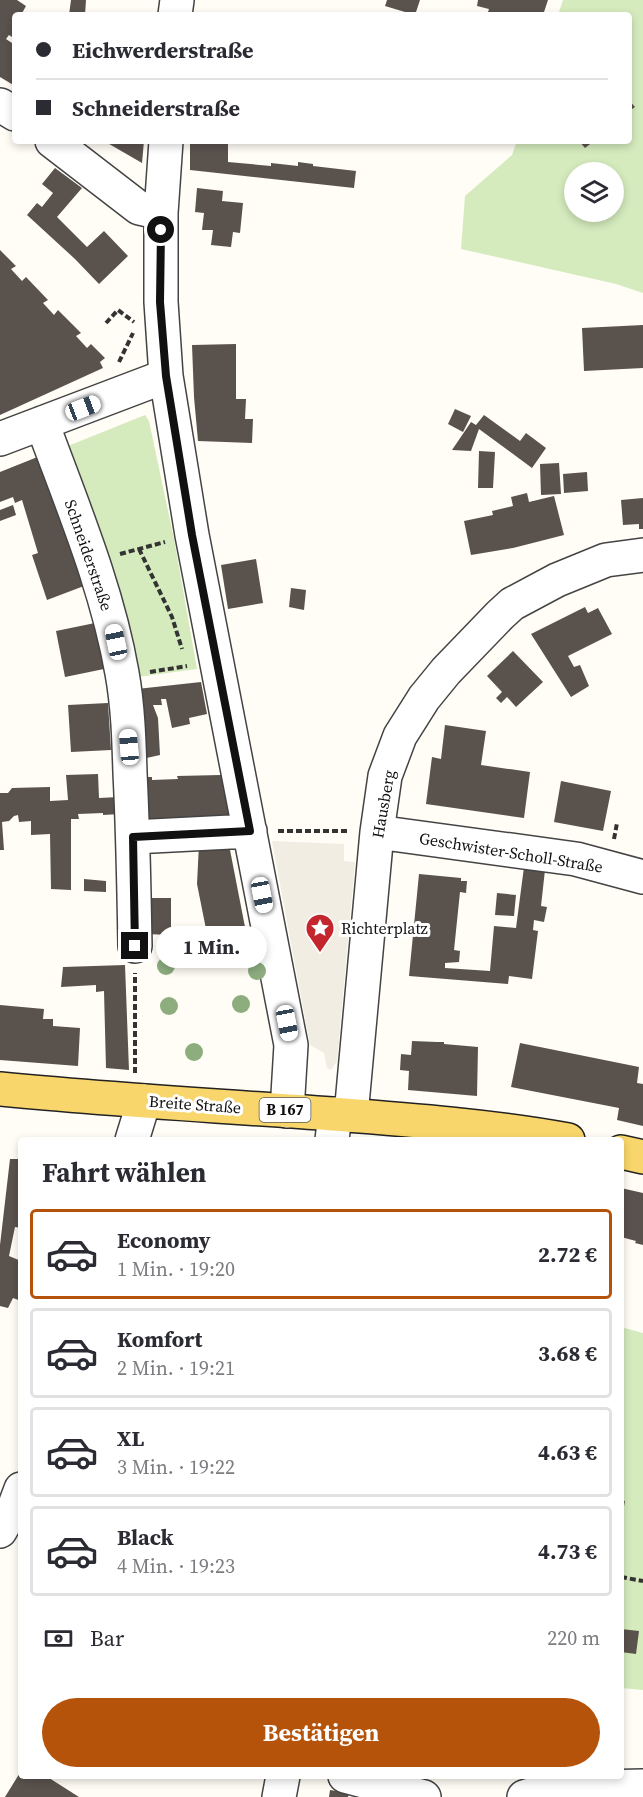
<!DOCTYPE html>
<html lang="de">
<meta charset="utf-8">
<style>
:root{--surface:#fff;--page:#f2f2f3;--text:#2b2b33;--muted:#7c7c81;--line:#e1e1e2;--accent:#b45309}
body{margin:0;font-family:"Source Serif 4",serif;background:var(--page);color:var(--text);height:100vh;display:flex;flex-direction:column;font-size:22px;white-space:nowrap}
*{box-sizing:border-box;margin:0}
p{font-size:20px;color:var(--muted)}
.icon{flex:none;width:33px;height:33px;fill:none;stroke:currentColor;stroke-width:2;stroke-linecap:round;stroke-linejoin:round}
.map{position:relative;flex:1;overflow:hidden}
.details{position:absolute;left:18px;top:1137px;width:606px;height:642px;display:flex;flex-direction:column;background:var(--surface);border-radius:6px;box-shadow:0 3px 9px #0003}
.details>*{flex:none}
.guide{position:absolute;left:12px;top:12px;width:620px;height:132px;border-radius:6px;box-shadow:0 3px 9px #0003;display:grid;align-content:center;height:132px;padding:0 24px;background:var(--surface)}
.tools{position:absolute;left:564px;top:162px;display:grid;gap:12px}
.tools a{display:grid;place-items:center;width:60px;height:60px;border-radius:50%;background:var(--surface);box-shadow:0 3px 9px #0003;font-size:30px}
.end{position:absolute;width:27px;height:27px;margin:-14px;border:8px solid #111;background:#fff;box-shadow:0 0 0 3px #fff}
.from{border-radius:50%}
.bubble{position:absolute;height:42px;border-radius:21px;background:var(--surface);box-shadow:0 3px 9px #0003;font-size:20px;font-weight:700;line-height:42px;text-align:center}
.car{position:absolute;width:18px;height:36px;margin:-18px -9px;border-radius:8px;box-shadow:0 0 4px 2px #0007;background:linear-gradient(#fff 24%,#345 0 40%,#fff 0 76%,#345 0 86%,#fff 0)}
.guide b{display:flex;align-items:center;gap:21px;height:57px;font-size:22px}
.guide b+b{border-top:2px solid var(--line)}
.guide i{width:15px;height:15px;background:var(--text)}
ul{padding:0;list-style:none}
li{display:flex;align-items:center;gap:18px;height:90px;margin:0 12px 9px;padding:0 12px;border:3px solid var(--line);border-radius:6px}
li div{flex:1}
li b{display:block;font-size:22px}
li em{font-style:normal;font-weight:700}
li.on{border-color:var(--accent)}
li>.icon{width:54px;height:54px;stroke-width:1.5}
h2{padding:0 24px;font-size:27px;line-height:72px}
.pay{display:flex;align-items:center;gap:15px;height:66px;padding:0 24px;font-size:22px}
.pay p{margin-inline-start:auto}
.button{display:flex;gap:12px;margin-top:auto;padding:12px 24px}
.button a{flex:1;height:69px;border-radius:36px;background:var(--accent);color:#fff;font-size:24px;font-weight:700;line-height:69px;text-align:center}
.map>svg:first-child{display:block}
.green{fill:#d5ebbd;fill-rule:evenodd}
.plaza{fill:#f1ede2}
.building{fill:#5a524d}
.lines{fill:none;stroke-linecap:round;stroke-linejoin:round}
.minor-casing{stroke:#444;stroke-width:36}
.major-casing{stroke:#222;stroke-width:36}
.path{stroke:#333;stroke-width:4;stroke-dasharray:6 3;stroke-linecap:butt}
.minor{stroke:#fff;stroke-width:33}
.major{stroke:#f9d66b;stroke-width:33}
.tree{fill:#8dad7f}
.route{stroke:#111;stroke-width:8}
.labels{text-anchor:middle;stroke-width:6;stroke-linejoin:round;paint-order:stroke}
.shield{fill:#fff;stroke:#585858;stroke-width:1.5}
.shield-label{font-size:15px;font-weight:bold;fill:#111}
.street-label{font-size:16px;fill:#111;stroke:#fff}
.poi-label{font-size:16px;fill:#111;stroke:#fff;text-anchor:start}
</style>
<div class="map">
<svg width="643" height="1797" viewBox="0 0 643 1797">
<rect width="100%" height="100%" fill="#fffdf5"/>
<path class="green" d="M563,0H643V293L616,284L461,249L465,196L512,155L517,141H628V15H558ZM574,172H614V212H574Z
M145,415L149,421L174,539L197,669L130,678L63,448Z
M621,1327L643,1333V1690L621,1688Z"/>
<path class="plaza" d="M272,841L344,844V861L355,862L337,1061L331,1070L327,1068L324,1053L310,1045Z"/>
<path class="building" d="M0,0H17L26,6L21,15H15V39L9,35L6,39L15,45V86L0,77Z
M71,0H86L85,15H69Z
M387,0H420L415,15L385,6Z
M478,0H548L543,15H487L489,9L477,6Z
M628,99L635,107L628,112Z
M104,141H144L142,163Z
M190,141H228V162L271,166V163L298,166V162L313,164V166L356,171L354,188L190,170Z
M579,141H594L585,148Z
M55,168L82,188L57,217L87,247L104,231L128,256L99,284L75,259L27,215L37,203L42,207L53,193L42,184Z
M197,188L223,191L222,201L243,203L240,233L233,232L231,247L211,245L213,230H202L204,213L195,212Z
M0,250L16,266L11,269L22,281L26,277L48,300L43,303L54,315L58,310L81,333L76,336L87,348L91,344L105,358L100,362L103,368L0,415Z
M643,325V368L584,371L582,328Z
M236,344V399H246L245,419H253L252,443L198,441L194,397L192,345Z
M455,409L471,416L463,432L448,424Z
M484,415L520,441L526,433L546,448L532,468L479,429L471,451L452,450L471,422L476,425Z
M479,451L495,452L493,488H478Z
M40,456L84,586L47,600L32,555L38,553L22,500L15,503L13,497L0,502V472Z
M559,463L561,494L541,495L540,464Z
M587,472L588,491L564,493L563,474Z
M527,493L529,502L554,496L564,535L513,548L471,555L464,521L493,515L492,511L513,506L511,497Z
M643,498V529H639V524L623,525L621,500Z
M13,505L16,515L0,521V510Z
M256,559L263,603L228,609L221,565Z
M291,588L306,590L304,610L289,607Z
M585,607L588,613L598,608L612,634L568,656L574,667L580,665L589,686L571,697L531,634Z
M95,623L104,669L65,677L56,631Z
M513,651L543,682L516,707L507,697L501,703L496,698L502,692L487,676Z
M201,682L207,714L189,718L190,724L172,728L166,699H161L162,705H153L158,718L160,755L142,759L137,689Z
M108,703L111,750L71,752L68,705Z
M445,725L486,731L481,765L530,772L524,818L426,804L432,757L441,759Z
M98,774L99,798L119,797L120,814L103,815V813L78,814L79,819H71V890L51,889L50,834L31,835V821L19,822L18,815L14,816L9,821L2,822L4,850H0V793H8L12,788L50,787V801L68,800L66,775Z
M221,775L232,820L149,824L144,777H152V780L178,779L177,776Z
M561,781L611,791L603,831L554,822Z
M199,844L215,845L230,850L245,927L207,934L197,884Z
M524,867L545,870L541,906L547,907L544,922L534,920L533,930L538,931L532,979L509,976L508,984L409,976L419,874L461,878V881H467L466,893L460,892L454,950L460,951L459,962L445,963V968L490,971L494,926L516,928Z
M84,879L106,881V892L84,891Z
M497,893L516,895L514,916L495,915Z
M146,898H171V935L145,934Z
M125,965L129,1070L106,1068L104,991L96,992V985L61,987L63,967Z
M0,1005L44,1009L43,1019H53V1026L80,1028L78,1066L0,1060Z
M412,1041L437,1042H444V1044L478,1047L477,1096L408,1090L409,1071L400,1070L401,1054L411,1055Z
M520,1043L639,1067L637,1083L643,1084V1126L617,1120L619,1108L511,1087Z
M10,1159H21V1228L15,1227L9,1256L21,1261V1301L13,1298L8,1308L0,1306V1245Z
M621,1188L643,1193V1245L635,1243L636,1241L621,1237Z
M621,1500L625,1501L622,1517L621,1516Z
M621,1629L639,1631L636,1654L621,1652Z
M21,1771V1776H46L79,1797H5Z
M330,1790L349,1793L348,1797H329Z"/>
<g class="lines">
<g class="minor-casing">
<path id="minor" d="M175,15L177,0
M0,105L15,114
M52,141L139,208L161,213
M166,141L161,213V302L166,376L192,535L291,1045L287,1111
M42,423C72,505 107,587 122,673C128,706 129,740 130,773C133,831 134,888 135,946
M0,439L166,376
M377,832L576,859L643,877
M133,837L250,831
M351,1115L377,832L385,776L400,736L424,698L446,671L500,615L512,604L557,580L606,560L643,555
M132,1140L144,1101
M332,1140L335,1114
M0,1531L15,1505L21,1489
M345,1776L424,1797
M279,1797L283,1776
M524,1797L552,1788L643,1786"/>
</g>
<g class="major-casing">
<path id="major" d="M0,1089C111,1100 222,1106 332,1114C411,1120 491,1126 568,1140
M621,1152L643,1157"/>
</g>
<path class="path" d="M106,323L118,310L134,322
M119,362L133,333
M139,549L172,617L182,649
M120,554L165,542
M150,672L187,666
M278,831H348
M614,839L617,823
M135,1073V973
M621,1577L643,1581"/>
<use href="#minor" class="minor"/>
<use href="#major" class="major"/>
</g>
<g class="tree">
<circle cx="166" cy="966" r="9"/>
<circle cx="257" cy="971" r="9"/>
<circle cx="241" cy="1004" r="9"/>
<circle cx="169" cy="1006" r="9"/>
<circle cx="194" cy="1052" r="9"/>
</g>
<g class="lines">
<path class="route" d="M135,946L133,837L250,831L192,535L166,376L160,302L161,230"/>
</g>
<defs>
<g id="sight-pin" transform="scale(1.5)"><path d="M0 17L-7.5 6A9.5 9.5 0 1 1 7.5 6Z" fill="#c4262e" stroke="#fff"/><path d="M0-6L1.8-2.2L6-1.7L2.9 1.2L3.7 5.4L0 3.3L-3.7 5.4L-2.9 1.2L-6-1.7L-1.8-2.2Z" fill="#fff"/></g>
</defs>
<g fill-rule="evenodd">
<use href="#sight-pin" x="320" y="928"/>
</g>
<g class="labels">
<rect class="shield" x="259.5" y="1098" width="51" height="24" rx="4.5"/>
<g class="shield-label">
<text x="285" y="1115">B 167</text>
</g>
<g class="street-label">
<text transform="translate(89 555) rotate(71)" y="6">Schneiderstraße</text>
<text transform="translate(383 804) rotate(-80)" y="6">Hausberg</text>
<text transform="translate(511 852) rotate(9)" y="6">Geschwister-Scholl-Straße</text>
<text transform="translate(195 1104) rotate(4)" y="6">Breite Straße</text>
</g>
<g class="poi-label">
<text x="341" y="934">Richterplatz</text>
</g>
</g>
</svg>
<div class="tools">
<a><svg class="icon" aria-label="layers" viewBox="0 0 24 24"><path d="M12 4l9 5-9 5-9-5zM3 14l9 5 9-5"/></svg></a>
</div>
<i class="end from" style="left:161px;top:230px"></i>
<i class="end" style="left:135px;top:946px"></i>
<div class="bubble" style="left:156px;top:926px;width:111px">1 Min.</div>
<i class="car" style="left:83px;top:408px;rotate:69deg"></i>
<i class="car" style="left:116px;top:642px;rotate:348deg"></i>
<i class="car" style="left:129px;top:747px;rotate:355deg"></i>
<i class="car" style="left:262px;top:895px;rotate:169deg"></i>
<i class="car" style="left:287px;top:1023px;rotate:169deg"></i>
<div class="guide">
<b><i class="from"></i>Eichwerderstraße</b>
<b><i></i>Schneiderstraße</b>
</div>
<section class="details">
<h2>Fahrt wählen</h2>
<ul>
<li class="on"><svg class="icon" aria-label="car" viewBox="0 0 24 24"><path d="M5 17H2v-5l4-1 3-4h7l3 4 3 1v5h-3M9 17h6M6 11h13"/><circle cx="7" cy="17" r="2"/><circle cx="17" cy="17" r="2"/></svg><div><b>Economy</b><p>1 Min. · 19:20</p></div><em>2.72 €</em></li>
<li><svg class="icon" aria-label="car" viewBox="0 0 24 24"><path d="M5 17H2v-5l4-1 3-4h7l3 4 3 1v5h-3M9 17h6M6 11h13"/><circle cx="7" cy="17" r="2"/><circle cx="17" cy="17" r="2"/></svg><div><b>Komfort</b><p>2 Min. · 19:21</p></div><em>3.68 €</em></li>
<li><svg class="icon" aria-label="car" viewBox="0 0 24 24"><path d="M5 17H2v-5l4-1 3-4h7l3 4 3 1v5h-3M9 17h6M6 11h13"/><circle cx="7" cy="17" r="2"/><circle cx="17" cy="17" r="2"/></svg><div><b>XL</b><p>3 Min. · 19:22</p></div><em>4.63 €</em></li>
<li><svg class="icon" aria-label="car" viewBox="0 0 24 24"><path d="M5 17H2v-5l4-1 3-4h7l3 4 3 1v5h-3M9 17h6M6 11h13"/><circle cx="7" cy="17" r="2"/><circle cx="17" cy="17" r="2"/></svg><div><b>Black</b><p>4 Min. · 19:23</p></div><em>4.73 €</em></li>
</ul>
<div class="pay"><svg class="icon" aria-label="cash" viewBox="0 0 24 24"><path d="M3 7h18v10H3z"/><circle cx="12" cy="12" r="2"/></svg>Bar<p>220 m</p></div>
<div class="button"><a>Bestätigen</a></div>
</section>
</div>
